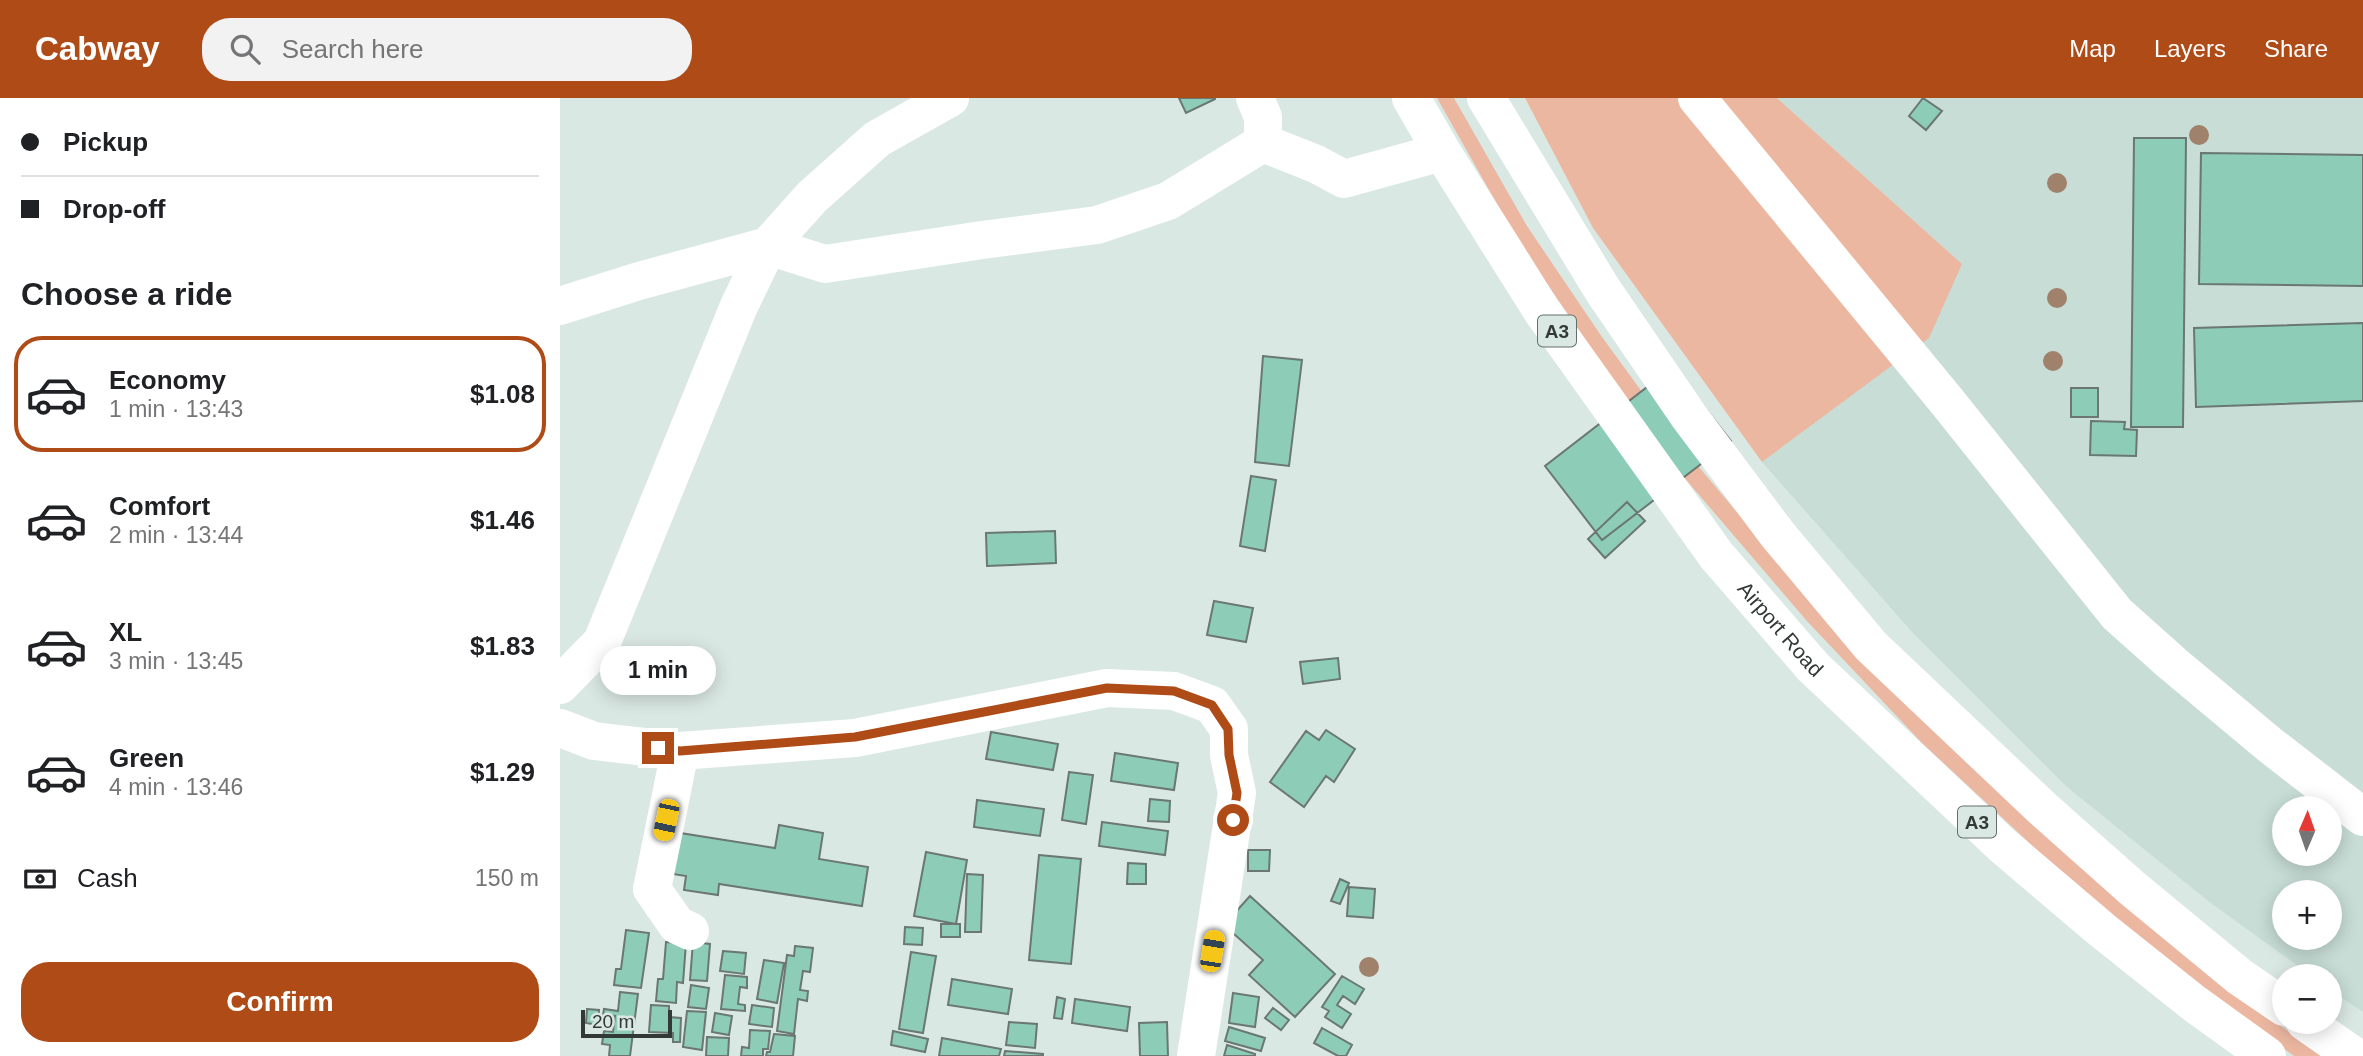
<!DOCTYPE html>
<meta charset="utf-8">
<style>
:root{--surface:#fff;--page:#f2f2f2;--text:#202124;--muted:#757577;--line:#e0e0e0;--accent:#af4b16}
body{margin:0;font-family:Helvetica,sans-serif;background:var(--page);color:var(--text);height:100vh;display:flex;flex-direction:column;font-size:26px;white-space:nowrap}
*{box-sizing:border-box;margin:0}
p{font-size:23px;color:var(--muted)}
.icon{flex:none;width:38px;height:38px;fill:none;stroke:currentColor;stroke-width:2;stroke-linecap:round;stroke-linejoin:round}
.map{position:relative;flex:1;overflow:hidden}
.side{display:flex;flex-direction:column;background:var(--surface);width:560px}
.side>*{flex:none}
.top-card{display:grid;align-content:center;height:154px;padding:0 21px;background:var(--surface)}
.needle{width:46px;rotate:2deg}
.buttons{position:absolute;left:1712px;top:698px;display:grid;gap:14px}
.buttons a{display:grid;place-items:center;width:70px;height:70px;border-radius:50%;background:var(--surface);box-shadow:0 4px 18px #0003;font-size:35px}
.scale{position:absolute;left:21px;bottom:18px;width:91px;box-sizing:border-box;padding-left:7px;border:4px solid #333937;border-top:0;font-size:19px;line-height:24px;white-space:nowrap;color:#333937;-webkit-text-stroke:5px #dae8e3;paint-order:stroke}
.end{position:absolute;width:32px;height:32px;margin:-16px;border:9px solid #af4b16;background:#fff;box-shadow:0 0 0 4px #fff}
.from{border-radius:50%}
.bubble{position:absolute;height:49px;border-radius:24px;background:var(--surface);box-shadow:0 4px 18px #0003;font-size:23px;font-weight:700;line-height:49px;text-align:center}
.car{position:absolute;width:21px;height:42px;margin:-21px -10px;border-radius:9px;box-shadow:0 0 5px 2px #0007;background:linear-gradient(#f5c518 24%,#345 0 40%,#f5c518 0 76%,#345 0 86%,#f5c518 0)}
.top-card b{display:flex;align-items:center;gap:24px;height:66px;font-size:26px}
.top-card b+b{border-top:2px solid var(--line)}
.top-card i{width:18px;height:18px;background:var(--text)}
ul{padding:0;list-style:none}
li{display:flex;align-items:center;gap:21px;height:116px;margin:0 14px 10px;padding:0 7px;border:4px solid transparent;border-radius:28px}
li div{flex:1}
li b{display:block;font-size:26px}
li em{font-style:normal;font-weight:700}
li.active{border-color:var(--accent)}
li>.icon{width:63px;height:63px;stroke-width:1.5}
h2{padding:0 21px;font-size:32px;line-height:84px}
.pay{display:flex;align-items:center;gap:18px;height:77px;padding:0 21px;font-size:26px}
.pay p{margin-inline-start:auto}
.cta{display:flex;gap:14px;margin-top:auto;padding:14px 21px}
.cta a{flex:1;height:80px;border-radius:28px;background:var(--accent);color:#fff;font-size:28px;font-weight:700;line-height:80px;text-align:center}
header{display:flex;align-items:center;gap:42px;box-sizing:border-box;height:98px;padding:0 35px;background:var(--accent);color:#fff}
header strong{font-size:33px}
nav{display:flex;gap:38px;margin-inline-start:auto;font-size:24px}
.search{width:490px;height:63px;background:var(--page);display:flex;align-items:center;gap:18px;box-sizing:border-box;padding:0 24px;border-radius:28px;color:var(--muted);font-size:26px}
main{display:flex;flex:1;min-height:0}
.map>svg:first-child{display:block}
.built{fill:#c7ddd5;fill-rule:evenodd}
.green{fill:#ecb7a1}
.building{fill:#8dcdb7;stroke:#6a7772;stroke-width:2}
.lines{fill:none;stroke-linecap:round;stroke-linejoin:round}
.minor{stroke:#fff;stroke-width:38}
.highway{stroke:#fff;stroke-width:38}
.tree{fill:#9f816c}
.route{stroke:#af4b16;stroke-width:9}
.labels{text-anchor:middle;stroke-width:5;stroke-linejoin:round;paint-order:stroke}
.shield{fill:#dae8e3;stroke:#656e6b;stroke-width:2}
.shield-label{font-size:19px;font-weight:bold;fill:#333937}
.street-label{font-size:21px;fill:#333937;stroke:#dae8e3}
</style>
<header>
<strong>Cabway</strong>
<div class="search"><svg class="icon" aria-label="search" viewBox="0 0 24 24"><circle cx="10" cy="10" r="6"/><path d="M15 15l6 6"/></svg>Search here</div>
<nav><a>Map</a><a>Layers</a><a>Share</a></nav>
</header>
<main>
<section class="side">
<div class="top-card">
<b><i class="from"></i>Pickup</b>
<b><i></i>Drop-off</b>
</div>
<h2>Choose a ride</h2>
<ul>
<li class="active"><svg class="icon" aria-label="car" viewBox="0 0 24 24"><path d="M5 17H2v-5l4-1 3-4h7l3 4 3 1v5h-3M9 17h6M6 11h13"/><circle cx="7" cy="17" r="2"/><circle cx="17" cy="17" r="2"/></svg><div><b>Economy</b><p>1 min · 13:43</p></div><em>$1.08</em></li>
<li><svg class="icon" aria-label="car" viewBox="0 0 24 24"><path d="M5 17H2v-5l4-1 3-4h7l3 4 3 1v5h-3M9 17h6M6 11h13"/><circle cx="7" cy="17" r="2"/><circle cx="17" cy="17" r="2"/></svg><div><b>Comfort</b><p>2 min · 13:44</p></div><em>$1.46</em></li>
<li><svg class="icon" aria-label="car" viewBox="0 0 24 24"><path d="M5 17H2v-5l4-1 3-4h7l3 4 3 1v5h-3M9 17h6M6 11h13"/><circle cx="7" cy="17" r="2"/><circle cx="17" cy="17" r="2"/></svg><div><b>XL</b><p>3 min · 13:45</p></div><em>$1.83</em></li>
<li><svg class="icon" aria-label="car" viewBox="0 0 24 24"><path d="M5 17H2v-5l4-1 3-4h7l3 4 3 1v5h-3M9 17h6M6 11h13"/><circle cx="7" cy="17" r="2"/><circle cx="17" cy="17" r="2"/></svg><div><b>Green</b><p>4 min · 13:46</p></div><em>$1.29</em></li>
</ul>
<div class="pay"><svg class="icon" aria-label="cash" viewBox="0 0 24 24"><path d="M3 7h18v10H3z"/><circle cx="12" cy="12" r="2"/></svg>Cash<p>150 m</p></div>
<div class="cta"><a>Confirm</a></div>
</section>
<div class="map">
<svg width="1803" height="958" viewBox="0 0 1803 958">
<rect width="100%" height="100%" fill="#dae8e3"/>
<path class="built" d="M1217,0H1803V914L1769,891V878H1752L1652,806L1507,689L1353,535L1202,364L1335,264L1402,166ZM1724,710H1769V756H1724ZM1724,794H1769V840H1724Z"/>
<path class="green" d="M877,0H894L967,128L1042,239L1123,350L1254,506L1696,910L1763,958H1734L1690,927L1533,804L1362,645L1246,522L1116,370L1040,263L959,145Z
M965,0H1217L1402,166L1369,240L1202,364L1033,130Z"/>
<path class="building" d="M619,0H655V1L626,15Z
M1363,0L1382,13L1366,32L1349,18Z
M1574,40H1626L1623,329H1571Z
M1641,55L1803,57V188L1639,186Z
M1803,225V303L1636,309L1634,230Z
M703,258L742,262L729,368L695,364Z
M1113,269L1171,343L1042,442L985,368Z
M1511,290H1538V319H1511Z
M1531,323L1565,324L1564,331L1577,332L1576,358L1530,357Z
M691,378L716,382L705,453L680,448Z
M1067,404L1085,423L1045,460L1028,441Z
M495,433L496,465L427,468L426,435Z
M654,503L693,510L686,544L647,537Z
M778,560L780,581L743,586L740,564Z
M766,632L795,651L774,684L766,678L744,709L710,684L746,633L759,642Z
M431,634L498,646L493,672L426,661Z
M555,655L618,665L614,692L551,683Z
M509,674L533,677L526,726L502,722Z
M590,701L610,703L609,724L588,723Z
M417,702L484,711L480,738L414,729Z
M542,724L608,733L605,757L539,748Z
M219,727L263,735L259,761L308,769L302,808L159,786L158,797L124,792L126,778L113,776L120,735L215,750Z
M688,752H710L709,773H688Z
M366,754L407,762L396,826L354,818Z
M479,757L521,761L511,866L469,862Z
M568,765L586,766V786H567Z
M407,776L423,777L421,834H405Z
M780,781L789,785L780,806L771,803Z
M789,789L815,791L813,820L787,818Z
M690,798L775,876L735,919L689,877L703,862L664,827Z
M381,826H400V839H381Z
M345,829L363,830L362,847L344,846Z
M66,832L89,835L81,890L54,887L56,871H61Z
M106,844L126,845L123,885L117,884L116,905L96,903L98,881H103Z
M133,844L150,846L147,883L130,882Z
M235,848L253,850L250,874L243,873L240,892L248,893L247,903L238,901L234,936L217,933L227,857L234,858Z
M163,853L186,855L184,876L160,873Z
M351,854L376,858L363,935L339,931Z
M204,862L224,865L217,905L197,901Z
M165,877L187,879V890L180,889L178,906L185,907V913L161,911Z
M782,878L804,891L795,906L783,898L777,907L791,916L782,930L765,919L769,913L762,909Z
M392,881L452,891L448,916L388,907Z
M131,887L149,890L146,911L128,909Z
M60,894L78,896L70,958H49L50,947L42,946L44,933L53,934L55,918L43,917L44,911L58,913Z
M673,895L699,899L695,929L669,925Z
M497,899L505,901L502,921L494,920Z
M515,901L570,909L567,933L512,925Z
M91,907L109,908V919L121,920L120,944H113V935L89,934Z
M192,907L214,910L212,929L189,926Z
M713,910L729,922L721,932L705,920Z
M27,911L39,912L38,927L26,925Z
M127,913L146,914L142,952L123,949Z
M155,915L172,918L169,937L152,934Z
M449,924L477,926L475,950L446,947Z
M607,924L608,958H580L579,925Z
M669,929L705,940L701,953L665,943Z
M762,930L792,947L786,958H778L754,945Z
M190,932L210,933L208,951H203V958H181L182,949L189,950Z
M333,933L368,941L365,954L331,947Z
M214,936L235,938L233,958H206L207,954H210Z
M147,939L169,940L168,958H146Z
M382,940L441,951L439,958H379Z
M667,947L695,956V958H664Z
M445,953L483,956V958H444Z"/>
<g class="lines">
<path class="minor" d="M695,0L703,19V45L756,66L784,81L882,54
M1137,0L1385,301L1557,516L1613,566L1710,647L1803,719
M0,208L79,183L208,148L265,166L422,142L537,127L608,103L703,45
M0,587L42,544L179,208L208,148L252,99L317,41L390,0
M0,630L34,643L120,653L295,640L547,590L614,593L652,607L669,631V657L677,695L636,958
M120,653L92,791L117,827L130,833"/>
<g class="highway">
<path id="s1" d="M851,0L882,54L982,213L1156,457L1253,569L1442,747L1542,832L1635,906L1707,958"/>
<path d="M926,0L1042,191L1128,317L1218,437L1311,548L1482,710L1572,790L1680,879L1724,909"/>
<path d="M1745,924L1794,958"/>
</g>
</g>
<g class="tree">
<circle cx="1639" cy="37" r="10"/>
<circle cx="1497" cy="85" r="10"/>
<circle cx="1497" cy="200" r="10"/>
<circle cx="1493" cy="263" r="10"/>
<circle cx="809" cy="869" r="10"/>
</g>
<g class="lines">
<path class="route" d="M98,650L120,653L295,639L547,590L614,593L652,607L668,631L669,657L677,695L673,722"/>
</g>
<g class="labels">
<g class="shield">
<rect x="978" y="217.5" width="38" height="31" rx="5"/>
<rect x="1398" y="708.5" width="38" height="31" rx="5"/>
</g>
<g class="shield-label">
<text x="997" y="240">A3</text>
<text x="1417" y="731">A3</text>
</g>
<g class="street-label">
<text dy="7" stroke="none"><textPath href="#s1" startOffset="648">Airport Road</textPath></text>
</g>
</g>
</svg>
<div class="buttons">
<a><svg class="needle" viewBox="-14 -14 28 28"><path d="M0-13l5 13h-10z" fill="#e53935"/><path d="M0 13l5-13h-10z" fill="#757577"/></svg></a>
<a>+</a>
<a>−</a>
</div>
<div class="scale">20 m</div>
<i class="end from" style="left:673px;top:722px"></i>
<i class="end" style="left:98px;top:650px"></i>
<div class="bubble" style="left:40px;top:548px;width:116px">1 min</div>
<i class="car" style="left:106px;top:722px;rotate:192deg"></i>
<i class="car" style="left:652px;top:853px;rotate:9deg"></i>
</div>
</main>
